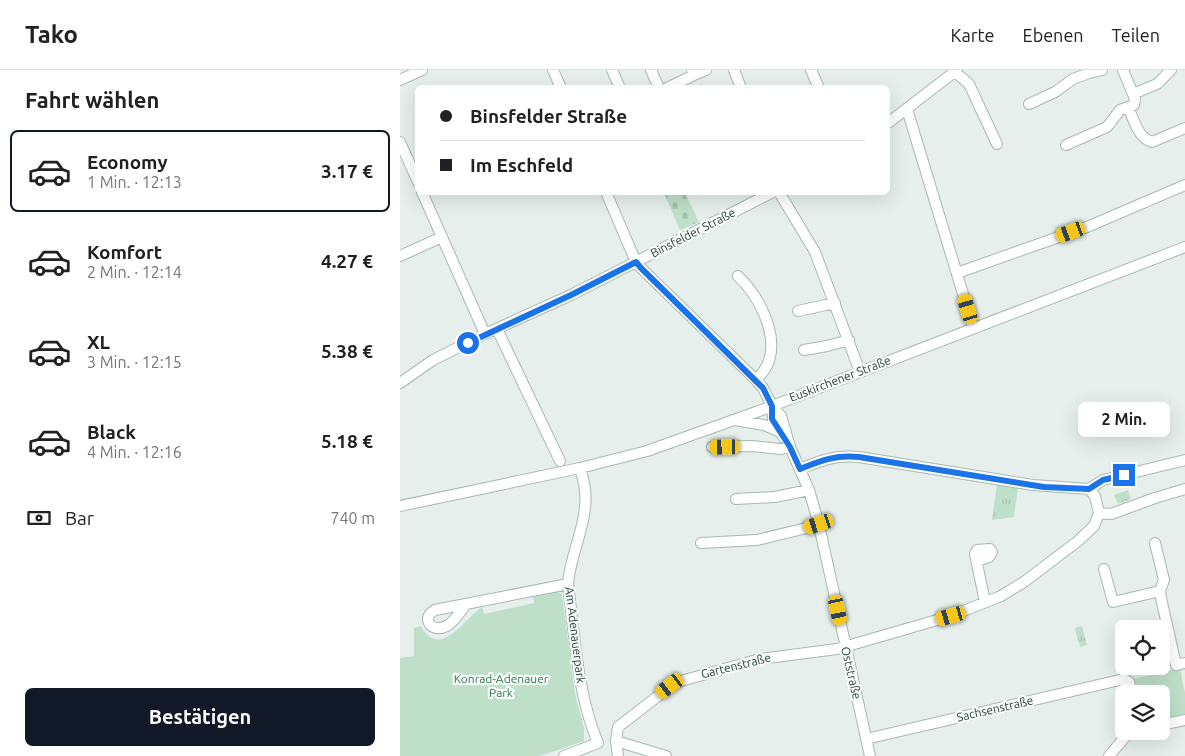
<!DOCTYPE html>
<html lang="de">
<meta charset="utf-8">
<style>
:root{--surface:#fff;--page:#f2f2f2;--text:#202124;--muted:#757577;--line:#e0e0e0;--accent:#111827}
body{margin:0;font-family:Ubuntu,sans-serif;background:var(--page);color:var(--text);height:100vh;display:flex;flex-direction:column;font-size:19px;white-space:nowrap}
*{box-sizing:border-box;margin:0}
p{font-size:16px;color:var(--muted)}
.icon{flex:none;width:28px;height:28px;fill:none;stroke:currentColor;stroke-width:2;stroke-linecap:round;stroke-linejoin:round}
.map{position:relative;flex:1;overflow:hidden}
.side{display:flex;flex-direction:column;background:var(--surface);width:400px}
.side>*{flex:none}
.top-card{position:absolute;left:15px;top:15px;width:475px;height:110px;border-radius:8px;box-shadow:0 5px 20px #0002;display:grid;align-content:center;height:110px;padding:0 25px;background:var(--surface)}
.buttons{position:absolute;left:715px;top:550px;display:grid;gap:10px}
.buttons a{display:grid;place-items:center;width:55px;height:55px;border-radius:8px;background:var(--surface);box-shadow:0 5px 20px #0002;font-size:25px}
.end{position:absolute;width:22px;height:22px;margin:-11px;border:6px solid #1a73e8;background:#fff;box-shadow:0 0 0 2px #fff}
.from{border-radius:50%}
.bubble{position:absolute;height:35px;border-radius:8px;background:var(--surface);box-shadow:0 5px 20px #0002;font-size:16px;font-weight:700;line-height:35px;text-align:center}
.car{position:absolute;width:15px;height:30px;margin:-15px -8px;border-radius:6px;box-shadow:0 0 4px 1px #0007;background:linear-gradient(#f5c518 24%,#345 0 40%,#f5c518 0 76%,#345 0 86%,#f5c518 0)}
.top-card b{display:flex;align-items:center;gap:18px;height:48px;font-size:19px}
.top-card b+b{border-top:1px solid var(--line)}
.top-card i{width:12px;height:12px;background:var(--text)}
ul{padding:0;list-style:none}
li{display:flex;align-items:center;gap:15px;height:82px;margin:0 10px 8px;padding:0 15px;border:2px solid transparent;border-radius:8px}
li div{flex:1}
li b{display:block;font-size:19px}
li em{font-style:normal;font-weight:700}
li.active{border-color:var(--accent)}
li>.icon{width:45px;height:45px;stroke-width:1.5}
h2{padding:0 25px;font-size:22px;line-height:60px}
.pay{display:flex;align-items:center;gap:12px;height:55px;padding:0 25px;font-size:19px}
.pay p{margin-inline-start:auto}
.button{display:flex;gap:10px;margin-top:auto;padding:10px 25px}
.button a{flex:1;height:58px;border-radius:8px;background:var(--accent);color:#fff;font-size:20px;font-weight:700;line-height:58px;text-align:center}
header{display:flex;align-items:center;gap:30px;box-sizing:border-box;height:70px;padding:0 25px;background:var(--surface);border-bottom:1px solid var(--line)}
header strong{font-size:24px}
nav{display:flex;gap:28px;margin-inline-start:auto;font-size:18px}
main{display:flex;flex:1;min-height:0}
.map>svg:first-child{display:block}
.grass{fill:url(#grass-tufts)}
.cemetery{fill:url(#cemetery-stones)}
.green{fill:#bfe0c8}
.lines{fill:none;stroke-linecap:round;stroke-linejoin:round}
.minor-casing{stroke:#a8b8b2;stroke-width:12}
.minor{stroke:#fff;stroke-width:10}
.route{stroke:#1a73e8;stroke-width:6}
.labels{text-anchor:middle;stroke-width:4.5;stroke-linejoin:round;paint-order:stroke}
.street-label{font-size:12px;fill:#24423a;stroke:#f7fbf9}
.park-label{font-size:12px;fill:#2d7a4b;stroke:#f7fbf9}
</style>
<header>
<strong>Tako</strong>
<nav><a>Karte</a><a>Ebenen</a><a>Teilen</a></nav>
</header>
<main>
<section class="side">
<h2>Fahrt wählen</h2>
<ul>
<li class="active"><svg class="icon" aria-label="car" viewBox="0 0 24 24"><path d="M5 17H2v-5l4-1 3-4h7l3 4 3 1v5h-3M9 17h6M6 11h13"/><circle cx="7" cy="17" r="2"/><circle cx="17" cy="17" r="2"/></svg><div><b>Economy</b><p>1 Min. · 12:13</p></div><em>3.17 €</em></li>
<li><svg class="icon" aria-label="car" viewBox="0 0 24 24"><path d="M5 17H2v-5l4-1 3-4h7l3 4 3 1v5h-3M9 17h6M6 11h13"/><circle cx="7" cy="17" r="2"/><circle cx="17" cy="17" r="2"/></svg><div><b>Komfort</b><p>2 Min. · 12:14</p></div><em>4.27 €</em></li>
<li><svg class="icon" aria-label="car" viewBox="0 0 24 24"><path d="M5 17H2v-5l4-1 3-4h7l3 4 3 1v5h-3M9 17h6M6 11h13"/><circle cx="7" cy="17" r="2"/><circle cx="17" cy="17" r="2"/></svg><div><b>XL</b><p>3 Min. · 12:15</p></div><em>5.38 €</em></li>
<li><svg class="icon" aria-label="car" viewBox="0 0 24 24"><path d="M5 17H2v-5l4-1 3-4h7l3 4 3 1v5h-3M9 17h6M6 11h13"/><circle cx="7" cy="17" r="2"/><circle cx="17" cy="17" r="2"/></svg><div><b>Black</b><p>4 Min. · 12:16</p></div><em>5.18 €</em></li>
</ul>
<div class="pay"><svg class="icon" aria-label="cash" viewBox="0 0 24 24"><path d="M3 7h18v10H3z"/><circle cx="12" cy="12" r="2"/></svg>Bar<p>740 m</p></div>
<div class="button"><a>Bestätigen</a></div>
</section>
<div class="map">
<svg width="785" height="686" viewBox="0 0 785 686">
<defs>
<pattern id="grass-tufts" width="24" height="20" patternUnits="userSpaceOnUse" patternTransform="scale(1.25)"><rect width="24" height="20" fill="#bfe0c8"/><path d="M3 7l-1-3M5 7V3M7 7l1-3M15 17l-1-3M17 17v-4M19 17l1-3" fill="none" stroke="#a4c1ad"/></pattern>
<pattern id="cemetery-stones" width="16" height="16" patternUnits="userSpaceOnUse" patternTransform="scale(1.25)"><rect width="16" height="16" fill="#bfe0c8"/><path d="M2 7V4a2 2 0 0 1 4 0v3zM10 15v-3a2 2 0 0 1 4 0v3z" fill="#a4c1ad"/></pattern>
</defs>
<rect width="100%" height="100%" fill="#e6efeb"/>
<path class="grass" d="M597,414L618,417L614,447L592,450Z
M728,420L731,429L718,434L714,425Z
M682,556L687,575L680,577L675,558Z"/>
<path class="cemetery" d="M264,123H285L299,152L280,160Z"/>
<path class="green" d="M156,521L162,524L175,624L184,658V671L140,686H0V588L14,586V558L21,556C40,591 65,548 82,537L84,544L134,533L133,526Z
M780,598L785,623V646L761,651V624H736L733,609Z"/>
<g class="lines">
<g class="minor-casing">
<path id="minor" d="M153,0L161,18
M212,0L220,18
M251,0L259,18
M334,0L341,18
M411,0L419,18
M555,2L569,14L597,74
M294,5L306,0
M0,10L22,0
M267,18L294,5L292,0
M733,24L757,14L771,0
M629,34L655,22L673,9L689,3L702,0
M728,37C734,50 738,68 752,72L785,58
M507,39L573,257
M488,53L557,0
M0,72L18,112
M666,75L707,57L720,40L734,35L735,29L723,0
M22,122L85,264
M206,122L236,192L241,198L356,310L363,318L372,336L381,346L390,377L409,420L419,455L470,686
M379,122L415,182L460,302
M0,186L42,167
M557,203L687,157L785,115
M338,206C358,225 378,262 369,291C366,299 362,304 356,310
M398,241L435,233
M97,259L160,391
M404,280L427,276L449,270
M0,313L33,290L85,264L171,225L373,122
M372,336L373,349L384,368
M335,350L364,355L378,361
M312,377L352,376L380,379L390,377
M689,419L703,410L785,390
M336,429L375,427L409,420
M0,436L180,398L247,381L359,341L785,177
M699,443L711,444L755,428L785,419
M301,473L357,470L419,455
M755,473L764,510L760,521L761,528L776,595L785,593
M577,491L589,487L592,482L590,479L577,480L575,484L585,532
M704,499L713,532L760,521
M66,534C58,546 45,566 30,555C26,548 28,544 35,540L168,514
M761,655L785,650
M466,669L724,609L729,612L732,624
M216,671L266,686
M164,686L198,673C177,623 175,567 168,514C170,487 183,463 185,437C187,423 184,411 180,398
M218,686L216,671L218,657L271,616L281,611L360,589L437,579L551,546L601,526L624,512L678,471L694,456L699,443L695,426L689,419L633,415L459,387C435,385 422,390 400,399
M709,686L725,667L737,661"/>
</g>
<use href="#minor" class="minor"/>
</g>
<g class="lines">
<path class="route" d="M68,273L171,225L236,192L241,198L363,318L372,336V349L390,377L400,399C422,390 435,385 459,387L644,417L689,419L703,410L724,405"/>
</g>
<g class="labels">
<g class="street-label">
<text transform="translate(293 163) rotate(-27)" y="4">Binsfelder Straße</text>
<text transform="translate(440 309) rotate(-21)" y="4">Euskirchener Straße</text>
<text transform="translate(175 565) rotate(83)" y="4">Am Adenauerpark</text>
<text transform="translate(336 596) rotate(-14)" y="4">Gartenstraße</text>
<text transform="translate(451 603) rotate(77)" y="4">Oststraße</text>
<text transform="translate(595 639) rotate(-13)" y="4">Sachsenstraße</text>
</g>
<g class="park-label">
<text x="101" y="613">Konrad-Adenauer<tspan x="101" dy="14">Park</tspan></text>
</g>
</g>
</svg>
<div class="buttons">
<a><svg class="icon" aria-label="locate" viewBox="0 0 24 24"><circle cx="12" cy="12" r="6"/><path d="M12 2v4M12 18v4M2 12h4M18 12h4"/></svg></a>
<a><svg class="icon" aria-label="layers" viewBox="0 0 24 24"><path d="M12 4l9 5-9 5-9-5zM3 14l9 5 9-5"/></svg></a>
</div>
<i class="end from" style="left:68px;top:273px"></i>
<i class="end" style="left:724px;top:405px"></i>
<div class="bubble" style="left:678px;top:332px;width:92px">2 Min.</div>
<i class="car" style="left:671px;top:162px;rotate:250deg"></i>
<i class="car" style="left:568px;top:239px;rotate:343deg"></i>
<i class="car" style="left:325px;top:377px;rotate:269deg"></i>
<i class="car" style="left:419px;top:454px;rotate:252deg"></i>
<i class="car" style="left:438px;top:540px;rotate:168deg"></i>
<i class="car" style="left:551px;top:546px;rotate:254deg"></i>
<i class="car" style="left:270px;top:616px;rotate:233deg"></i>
<div class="top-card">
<b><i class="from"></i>Binsfelder Straße</b>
<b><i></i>Im Eschfeld</b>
</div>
</div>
</main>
